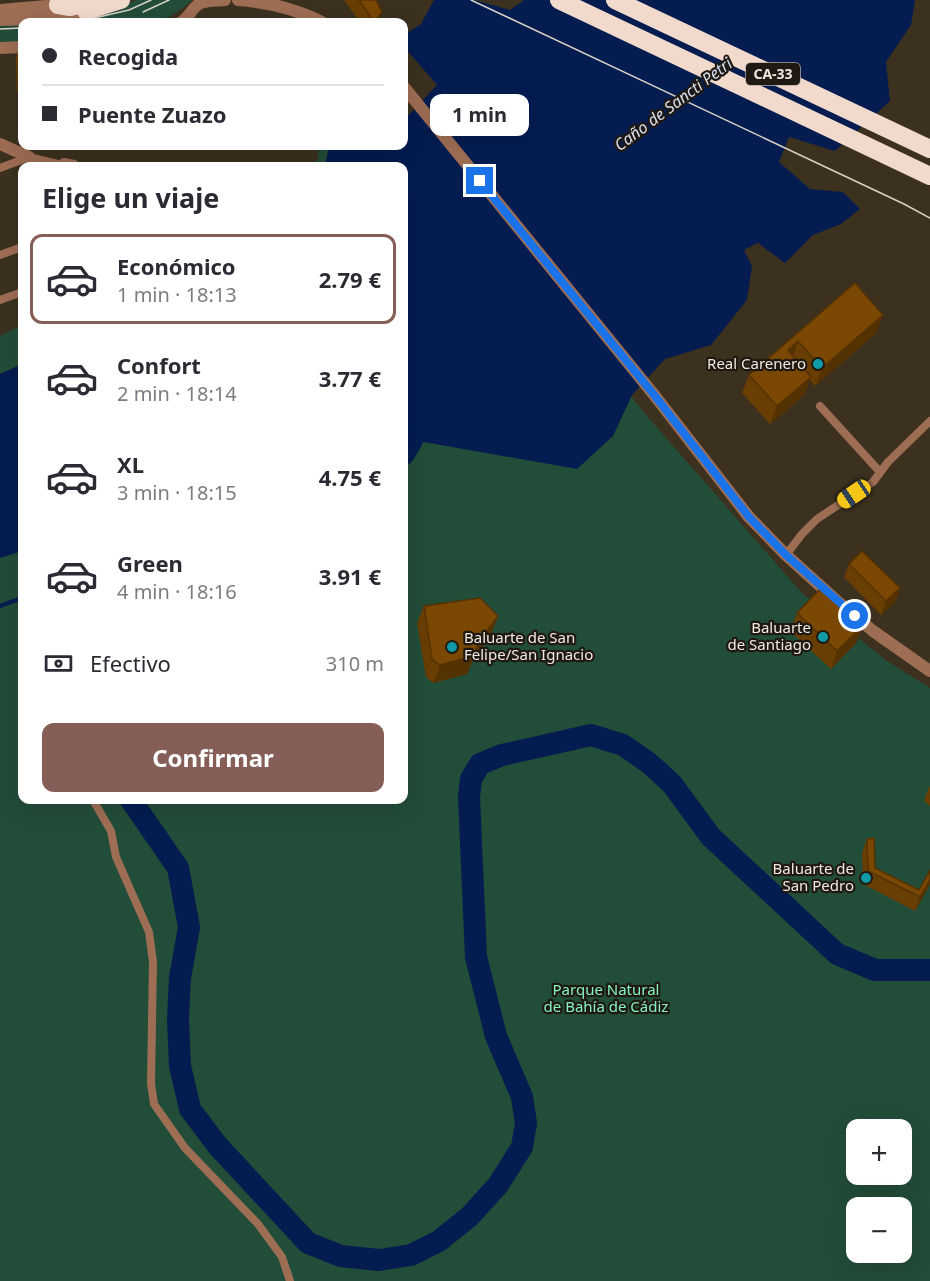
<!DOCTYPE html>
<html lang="es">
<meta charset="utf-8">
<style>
:root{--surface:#fff;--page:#f2f2f3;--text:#2b2b33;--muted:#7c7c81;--line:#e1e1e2;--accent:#855f57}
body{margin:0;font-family:"Noto Sans",sans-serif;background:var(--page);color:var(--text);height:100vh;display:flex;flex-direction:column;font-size:22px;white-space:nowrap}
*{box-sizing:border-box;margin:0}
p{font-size:20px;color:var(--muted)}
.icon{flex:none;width:33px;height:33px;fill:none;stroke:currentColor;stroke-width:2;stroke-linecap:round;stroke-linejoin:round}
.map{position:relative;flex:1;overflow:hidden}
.sheet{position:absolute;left:18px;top:162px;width:390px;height:642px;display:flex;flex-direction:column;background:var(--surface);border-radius:12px;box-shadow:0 6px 24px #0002}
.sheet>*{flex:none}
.hud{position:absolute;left:18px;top:18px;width:390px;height:132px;border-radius:12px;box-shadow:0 6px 24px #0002;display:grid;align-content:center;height:132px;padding:0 24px;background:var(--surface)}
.tools{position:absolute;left:846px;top:1119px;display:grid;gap:12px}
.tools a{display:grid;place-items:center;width:66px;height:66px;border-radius:12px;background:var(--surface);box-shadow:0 6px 24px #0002;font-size:30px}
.end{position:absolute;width:27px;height:27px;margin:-14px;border:8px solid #1a73e8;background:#fff;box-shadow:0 0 0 3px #fff}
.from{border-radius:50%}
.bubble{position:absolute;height:42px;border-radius:12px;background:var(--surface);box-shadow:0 6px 24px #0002;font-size:20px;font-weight:700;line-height:42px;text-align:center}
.car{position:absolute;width:18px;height:36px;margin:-18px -9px;border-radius:8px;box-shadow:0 0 4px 2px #0007;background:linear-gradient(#f5c518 24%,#345 0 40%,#f5c518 0 76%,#345 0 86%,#f5c518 0)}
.hud b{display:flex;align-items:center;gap:21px;height:57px;font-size:22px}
.hud b+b{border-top:2px solid var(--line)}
.hud i{width:15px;height:15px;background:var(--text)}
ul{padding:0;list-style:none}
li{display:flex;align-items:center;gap:18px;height:90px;margin:0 12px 9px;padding:0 12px;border:3px solid transparent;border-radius:12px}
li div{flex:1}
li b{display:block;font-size:22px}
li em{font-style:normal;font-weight:700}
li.active{border-color:var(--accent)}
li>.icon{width:54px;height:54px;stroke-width:1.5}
h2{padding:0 24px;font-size:27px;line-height:72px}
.pay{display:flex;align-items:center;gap:15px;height:66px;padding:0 24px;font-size:22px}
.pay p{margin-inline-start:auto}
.button{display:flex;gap:12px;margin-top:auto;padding:12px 24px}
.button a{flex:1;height:69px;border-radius:12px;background:var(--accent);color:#fff;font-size:24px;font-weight:700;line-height:69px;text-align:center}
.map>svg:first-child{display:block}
.green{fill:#224d39;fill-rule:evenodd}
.water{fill:#041c50}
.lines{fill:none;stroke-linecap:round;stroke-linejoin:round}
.stream{stroke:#041c50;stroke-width:4}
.river{stroke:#041c50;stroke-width:22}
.service{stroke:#9e6e54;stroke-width:8}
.minor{stroke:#9e6e54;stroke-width:12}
.tertiary{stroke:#9e6e54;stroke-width:12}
.motorway{stroke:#f1d9cc;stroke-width:18}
.tram{stroke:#d9d2c6;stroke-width:1.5}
.wall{fill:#693e03}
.shaded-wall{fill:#553202}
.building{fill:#7a4803;stroke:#553202;stroke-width:1.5}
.route{stroke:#1a73e8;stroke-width:8}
.culture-dot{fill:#0f9aa8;stroke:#1f1912;stroke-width:2}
.labels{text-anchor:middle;stroke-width:4.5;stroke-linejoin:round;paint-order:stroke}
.shield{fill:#1f1912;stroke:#b1aba1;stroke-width:1.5}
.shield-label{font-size:14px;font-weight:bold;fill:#f0e9de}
.poi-label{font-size:15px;fill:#f0e9de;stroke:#1f1912;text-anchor:end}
.park-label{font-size:15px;fill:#83f3bd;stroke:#1f1912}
.water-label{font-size:16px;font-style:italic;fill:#d7e0f2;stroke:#1f1912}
</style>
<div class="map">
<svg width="930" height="1281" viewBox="0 0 930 1281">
<rect width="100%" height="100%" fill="#3c311f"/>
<path class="green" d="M137,0H193L170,17L146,22H45L103,12Z
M0,25H22V42L0,44Z
M404,109L646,415L802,593L887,661L930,688V1281H0V336L22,325V800H404V166H314L318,158L319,146H404ZM856,1130H902V1174H856ZM856,1208H902V1252H856Z"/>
<path class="water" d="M434,0H474L510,10L524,0H915L911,25L886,62L890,101L835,151L789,137L779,162L810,189L843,192L860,209L841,224L813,235L785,263L758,243L744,250L752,266L747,300L711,345L665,359L632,395L613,436L577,469L412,440L404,435V166H325L329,146H404V116L406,118L437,85L404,47V35L421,24Z
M22,364V551L0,558V374Z"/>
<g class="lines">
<path class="stream" d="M0,606L22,598"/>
<path class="river" d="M404,454L412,440
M131,800L178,868L189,927L180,978L178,1019L180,1066L190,1109L217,1145L308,1243L341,1256L379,1260L411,1255L439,1241L470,1216L498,1185L522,1147L526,1123L522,1097L496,1036L476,957L469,797L471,779L480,764L502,755L591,735L623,745L649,763L672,784L711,837L837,954L875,970H930"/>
<path class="service" d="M0,168L29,157L66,166
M0,255L22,247
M0,300L22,292
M820,406L880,472
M786,555L802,534L817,519L873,482L888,462L930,421
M93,800L111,831L116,857L149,932L153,962L151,1083L154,1104L185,1148L258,1224L282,1257L290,1281"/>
<path class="minor" d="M238,0C267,2 296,9 322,22
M181,22C189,18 191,9 199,4C205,0 217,1 225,0
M0,48L22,47
M404,87L655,396L749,517L786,555L837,601L873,631L930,671
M0,144L29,157
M64,164L74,166"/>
<path class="tertiary" d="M0,10L58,5
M0,20L36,19L79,12"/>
<path class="motorway" d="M559,0L930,176
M615,0L930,149
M58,5L70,7L95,0
M86,11L121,0"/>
<path class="tram" d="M471,0L904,204L930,218
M143,12L169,0
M77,22L129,10L151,0
M0,29L22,28"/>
</g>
<path class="wall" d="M344,0H376L378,22H360Z
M19,48L22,93H17L16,57Z
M855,283L876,333L815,386L810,380L804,395L770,424L742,393L749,375Z
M849,564L900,588L895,602L881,615L844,577Z
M424,606L498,616L491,634L473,660L467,674L433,683L426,677L417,623Z
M797,613L856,643L831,669L790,631Z
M929,787H930V806L924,801Z
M867,839L875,868L919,890L930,870V884L915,911L863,884L862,853Z"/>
<path class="shaded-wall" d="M382,12L378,22H373H374Z
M21,84H22V93H17Z
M883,315L876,333L815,386L822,368Z
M798,341L792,359L788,350Z
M811,377L804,395L770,424L777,406Z
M900,588L895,602L881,615L886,601Z
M498,616L491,634L473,660L467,674L433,683L440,665L479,642Z
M863,625L856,643L831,669L837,651Z
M930,880V884L915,911L920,897Z"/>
<path class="building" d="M359,0H376L382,12L374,22Z
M22,47V84H21L19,48Z
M855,283L883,315L822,368L798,341L788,350L811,377L777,406L749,375Z
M862,551L900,588L886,601L849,564Z
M822,587L863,625L837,651L797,613Z
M480,598L498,616L479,642L473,656L440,665L432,659L424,606Z
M874,838L875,868L919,890L930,870V880L920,897L868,871L867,839Z"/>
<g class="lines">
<path class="route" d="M480,181L655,396L749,517L786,555L855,616"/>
</g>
<g class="culture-dot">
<circle cx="818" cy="364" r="6"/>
<circle cx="823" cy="637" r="6"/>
<circle cx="452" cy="647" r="6"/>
<circle cx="866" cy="878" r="6"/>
</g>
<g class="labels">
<rect class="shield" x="746" y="63" width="54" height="22" rx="4.5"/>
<g class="shield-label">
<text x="773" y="79">CA-33</text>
</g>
<g class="poi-label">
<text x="806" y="369">Real Carenero</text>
<text x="811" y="633">Baluarte<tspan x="811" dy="17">de Santiago</tspan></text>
<text x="464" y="643" text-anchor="start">Baluarte de San<tspan x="464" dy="17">Felipe/San Ignacio</tspan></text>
<text x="854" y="874">Baluarte de<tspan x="854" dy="17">San Pedro</tspan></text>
</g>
<g class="park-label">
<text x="606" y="995">Parque Natural<tspan x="606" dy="17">de Bahía de Cádiz</tspan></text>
</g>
<g class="water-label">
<text transform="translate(673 104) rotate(-37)" y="6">Caño de Sancti Petri</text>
</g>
</g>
</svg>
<div class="tools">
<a>+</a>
<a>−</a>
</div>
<i class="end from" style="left:855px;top:616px"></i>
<i class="end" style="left:480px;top:181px"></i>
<div class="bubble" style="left:430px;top:94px;width:99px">1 min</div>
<i class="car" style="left:854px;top:494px;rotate:236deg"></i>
<div class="hud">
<b><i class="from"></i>Recogida</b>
<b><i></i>Puente Zuazo</b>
</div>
<section class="sheet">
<h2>Elige un viaje</h2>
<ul>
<li class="active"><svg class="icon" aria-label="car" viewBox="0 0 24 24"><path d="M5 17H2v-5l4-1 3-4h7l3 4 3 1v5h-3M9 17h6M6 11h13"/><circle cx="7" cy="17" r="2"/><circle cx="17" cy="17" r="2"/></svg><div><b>Económico</b><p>1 min · 18:13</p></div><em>2.79 €</em></li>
<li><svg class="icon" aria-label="car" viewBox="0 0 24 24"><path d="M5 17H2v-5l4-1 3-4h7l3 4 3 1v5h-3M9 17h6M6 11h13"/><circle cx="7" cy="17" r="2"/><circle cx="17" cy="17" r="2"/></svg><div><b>Confort</b><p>2 min · 18:14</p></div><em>3.77 €</em></li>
<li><svg class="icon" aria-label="car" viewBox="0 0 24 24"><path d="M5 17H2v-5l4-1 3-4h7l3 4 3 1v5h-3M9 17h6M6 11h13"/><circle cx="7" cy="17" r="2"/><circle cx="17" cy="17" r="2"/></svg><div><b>XL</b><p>3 min · 18:15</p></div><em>4.75 €</em></li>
<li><svg class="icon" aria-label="car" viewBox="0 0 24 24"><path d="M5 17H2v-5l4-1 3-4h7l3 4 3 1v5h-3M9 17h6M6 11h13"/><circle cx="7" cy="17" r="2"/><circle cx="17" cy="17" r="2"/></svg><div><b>Green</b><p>4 min · 18:16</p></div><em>3.91 €</em></li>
</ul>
<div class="pay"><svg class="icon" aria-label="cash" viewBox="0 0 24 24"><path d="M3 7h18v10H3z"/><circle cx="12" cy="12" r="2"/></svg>Efectivo<p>310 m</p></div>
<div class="button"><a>Confirmar</a></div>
</section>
</div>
